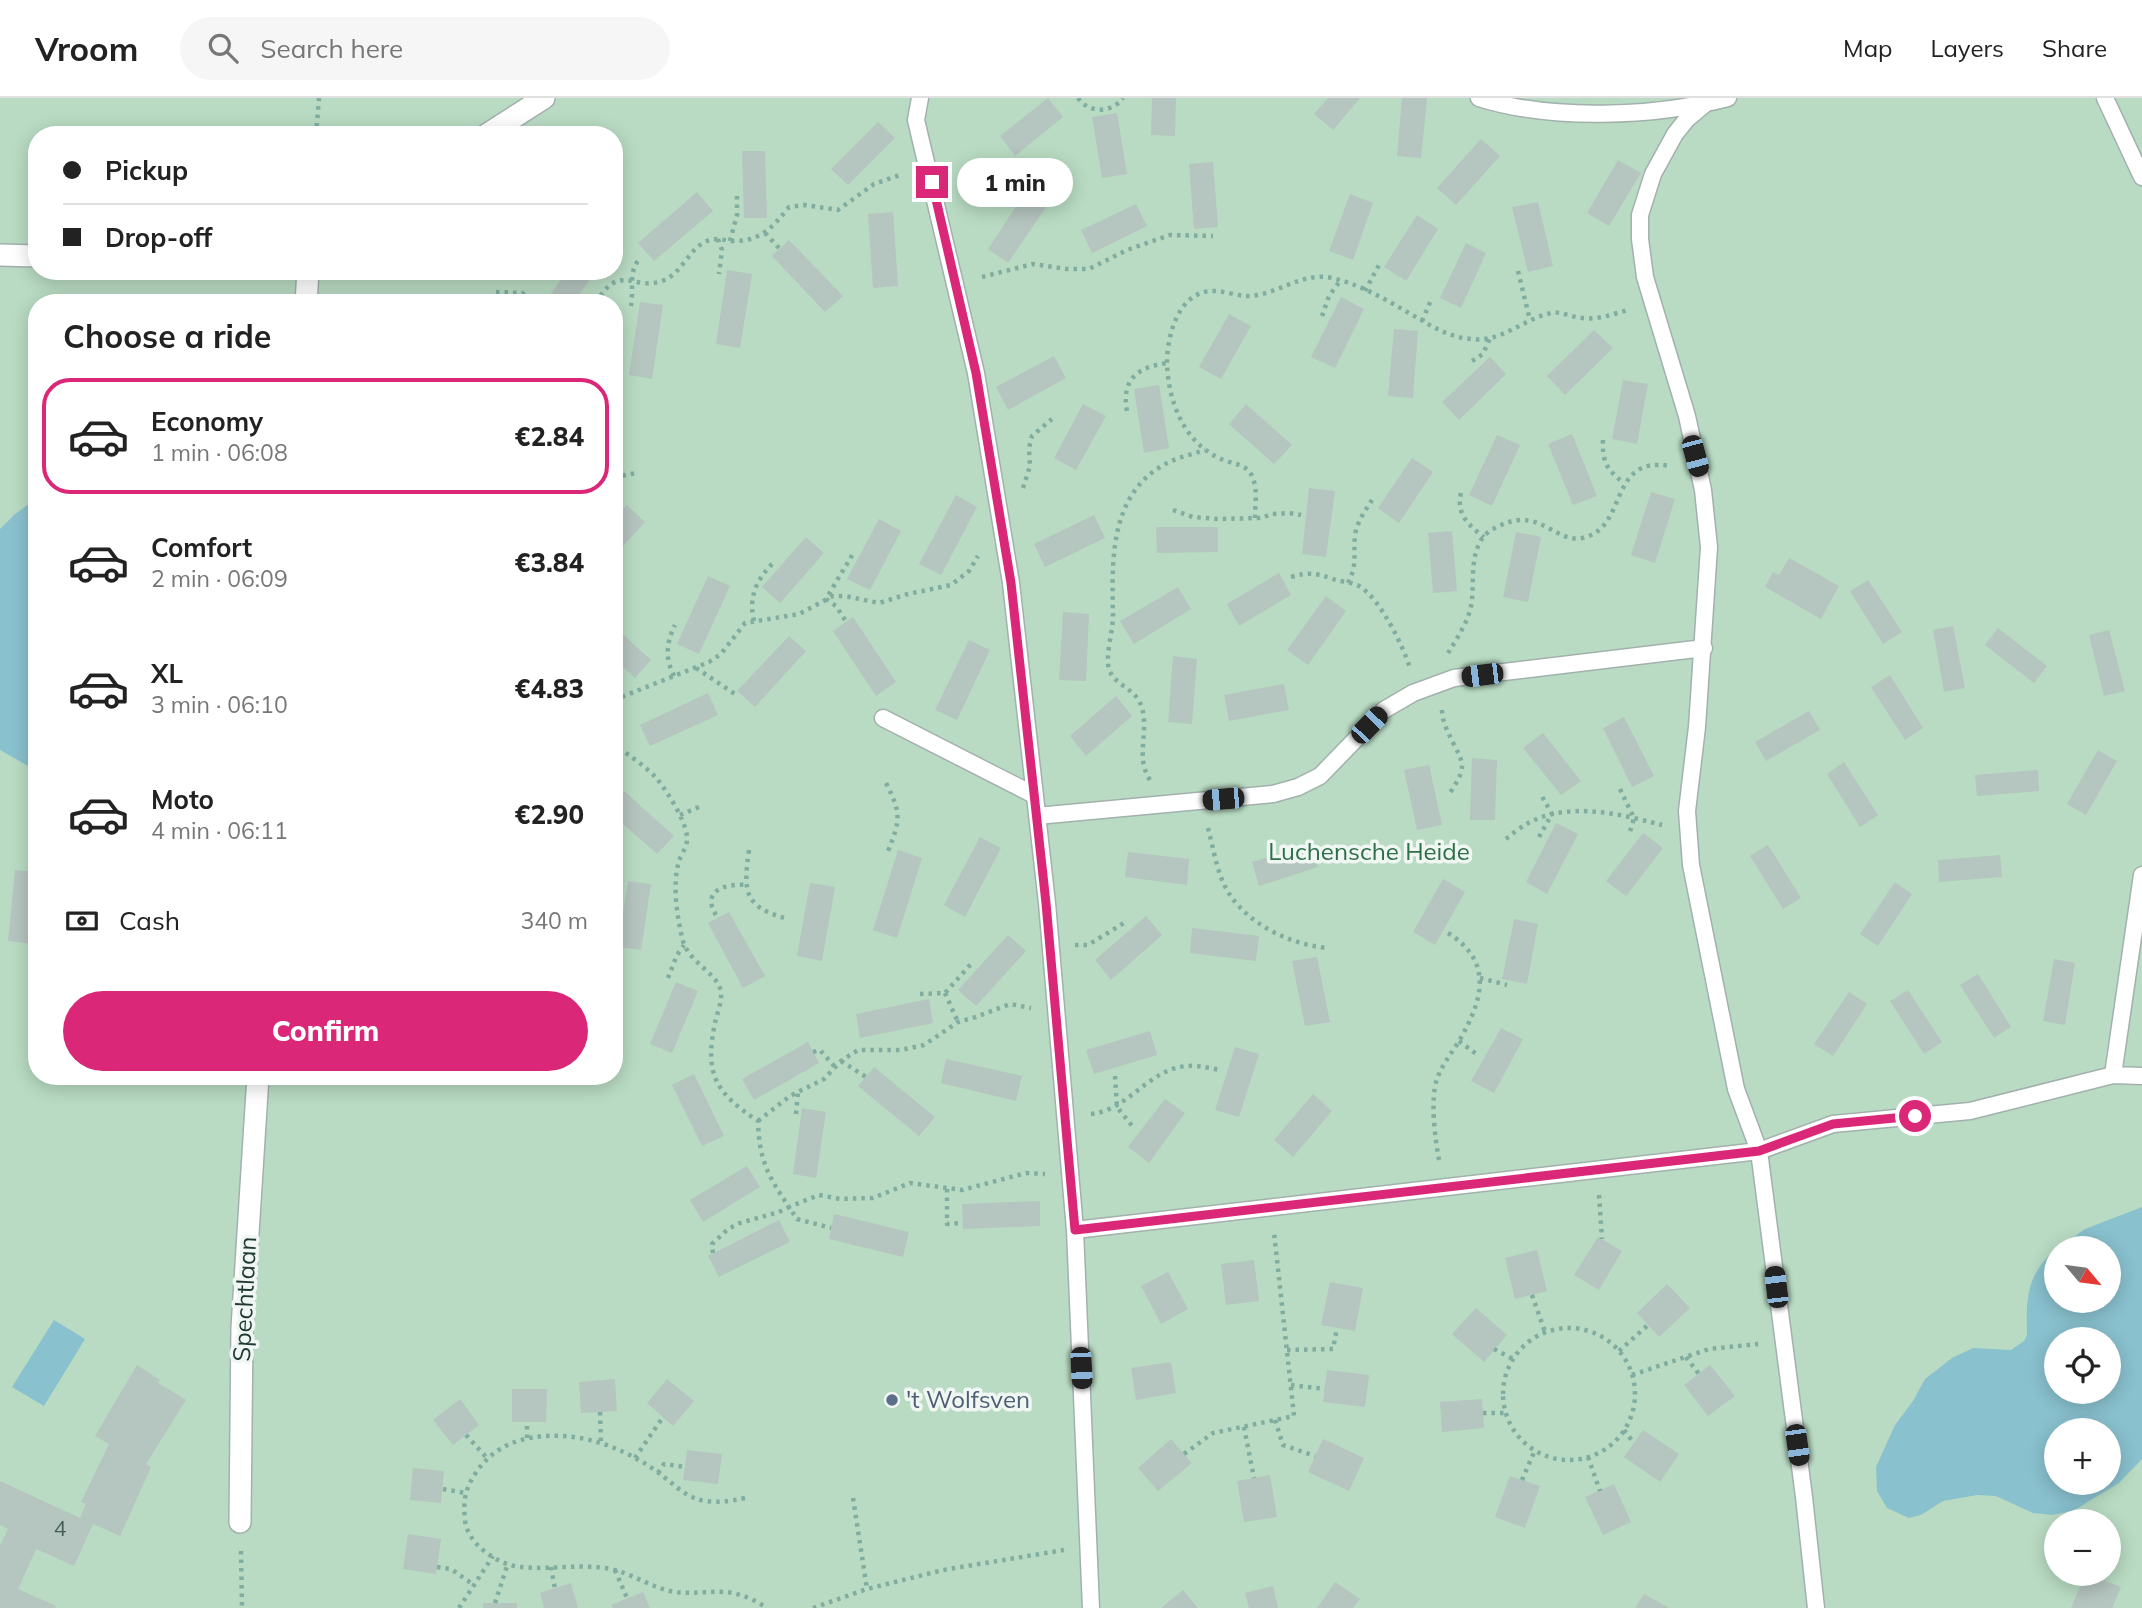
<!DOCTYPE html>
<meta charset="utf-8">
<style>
:root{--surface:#fff;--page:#f6f6f6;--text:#222;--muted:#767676;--line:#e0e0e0;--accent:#db2777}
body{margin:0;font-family:Mulish,sans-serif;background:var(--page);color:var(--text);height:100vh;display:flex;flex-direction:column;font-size:26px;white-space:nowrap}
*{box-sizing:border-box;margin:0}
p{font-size:23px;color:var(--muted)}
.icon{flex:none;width:38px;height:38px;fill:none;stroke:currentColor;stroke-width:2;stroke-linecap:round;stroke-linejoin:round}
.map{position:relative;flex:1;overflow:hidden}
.panel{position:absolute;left:28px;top:196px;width:595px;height:791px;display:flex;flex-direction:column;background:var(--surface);border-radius:28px;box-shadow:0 4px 18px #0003}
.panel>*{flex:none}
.guide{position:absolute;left:28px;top:28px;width:595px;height:154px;border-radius:28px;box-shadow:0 4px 18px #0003;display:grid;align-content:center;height:154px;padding:0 35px;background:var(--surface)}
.needle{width:46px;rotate:119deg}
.tools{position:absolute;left:2044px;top:1138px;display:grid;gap:14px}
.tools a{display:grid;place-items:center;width:77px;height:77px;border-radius:50%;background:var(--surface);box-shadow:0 4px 18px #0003;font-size:35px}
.end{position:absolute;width:32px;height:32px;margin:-16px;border:9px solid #db2777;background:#fff;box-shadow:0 0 0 4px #fff}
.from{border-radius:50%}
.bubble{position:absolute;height:49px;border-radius:24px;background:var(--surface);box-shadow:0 4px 18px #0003;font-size:23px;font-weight:800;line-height:49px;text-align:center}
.car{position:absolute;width:21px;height:42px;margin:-21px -10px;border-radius:9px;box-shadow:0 0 5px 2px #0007;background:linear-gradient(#222 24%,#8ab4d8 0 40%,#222 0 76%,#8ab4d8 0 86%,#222 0)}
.guide b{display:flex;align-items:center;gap:24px;height:66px;font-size:26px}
.guide b+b{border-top:2px solid var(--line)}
.guide i{width:18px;height:18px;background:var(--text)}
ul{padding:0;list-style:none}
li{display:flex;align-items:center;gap:21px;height:116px;margin:0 14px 10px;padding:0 21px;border:4px solid transparent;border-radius:28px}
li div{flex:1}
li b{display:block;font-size:26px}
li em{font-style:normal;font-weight:800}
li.active{border-color:var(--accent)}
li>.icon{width:63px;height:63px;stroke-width:1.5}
h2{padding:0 35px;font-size:32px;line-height:84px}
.pay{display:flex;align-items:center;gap:18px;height:77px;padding:0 35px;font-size:26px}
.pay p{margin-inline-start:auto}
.cta{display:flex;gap:14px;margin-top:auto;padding:14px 35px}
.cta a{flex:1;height:80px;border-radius:42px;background:var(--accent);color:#fff;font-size:28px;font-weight:800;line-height:80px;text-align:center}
header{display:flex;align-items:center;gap:42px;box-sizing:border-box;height:98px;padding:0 35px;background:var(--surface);border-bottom:2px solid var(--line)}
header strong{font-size:33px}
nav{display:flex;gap:38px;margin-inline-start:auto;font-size:24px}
.search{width:490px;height:63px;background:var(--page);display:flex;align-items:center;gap:18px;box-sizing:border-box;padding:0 24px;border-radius:38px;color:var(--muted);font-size:26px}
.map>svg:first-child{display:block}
.green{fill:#b9dbc3;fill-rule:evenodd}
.water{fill:#89c1ce;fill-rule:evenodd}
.building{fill:#b5c5bf}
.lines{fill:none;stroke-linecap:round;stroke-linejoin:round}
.lane-casing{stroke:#a2b1ad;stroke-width:19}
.street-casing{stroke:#a2b1ad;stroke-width:24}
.path{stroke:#81ada0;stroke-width:4.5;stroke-dasharray:3.5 5;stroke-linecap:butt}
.lane{stroke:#fff;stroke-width:16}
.street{stroke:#fff;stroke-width:21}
.route{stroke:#db2777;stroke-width:9}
.service-dot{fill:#5c6f8a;stroke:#f0f7f3;stroke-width:2.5}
.labels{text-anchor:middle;stroke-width:7;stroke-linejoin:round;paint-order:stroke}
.number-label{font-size:21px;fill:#465c57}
.park-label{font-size:24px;fill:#2d6f49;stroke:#f0f7f3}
.street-label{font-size:24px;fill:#213934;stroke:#f0f7f3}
.service-label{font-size:24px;fill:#4e5e75;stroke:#f0f7f3;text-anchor:start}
</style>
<header>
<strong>Vroom</strong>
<div class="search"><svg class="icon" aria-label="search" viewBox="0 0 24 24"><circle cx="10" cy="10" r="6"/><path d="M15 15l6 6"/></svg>Search here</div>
<nav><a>Map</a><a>Layers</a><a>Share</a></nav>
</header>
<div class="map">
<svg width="2142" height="1510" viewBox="0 0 2142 1510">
<rect width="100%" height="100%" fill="#dfeae6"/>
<path class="green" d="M0,0H2142V1510H0ZM37,37H614V173H37ZM37,205H614V978H37ZM2056,1150H2109V1202H2056ZM2056,1241H2109V1293H2056ZM2056,1332H2109V1384H2056ZM2056,1423H2109V1475H2056Z"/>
<path class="water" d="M37,400V673L0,652V431L14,417Z
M2142,1109V1361L2119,1385L2073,1413L2052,1417L2033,1415L1996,1398L1977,1397L1943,1403L1921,1417L1909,1420L1887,1410L1877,1393L1876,1369L1895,1327L1913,1303L1925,1281L1952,1260L1973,1250L2011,1252L2024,1243L2027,1237C2026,1200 2026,1177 2056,1151V1202H2109V1150H2058L2085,1131ZM2056,1241H2109V1293H2056ZM2056,1332H2109V1384H2056Z
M54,1222L85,1241L44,1308L12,1289Z"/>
<path class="building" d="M1048,0L1063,19L1015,58L1000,38Z
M1152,0H1176L1175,38L1151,37Z
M1328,0H1360L1333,32L1314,16Z
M1402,0H1427L1421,60L1397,58Z
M1117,15L1127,76L1102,80L1092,19Z
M878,24L895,40L848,87L831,71Z
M1481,41L1500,58L1456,107L1437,90Z
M742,53H765L767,120H744Z
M1618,62L1641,75L1609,128L1587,115Z
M1213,64L1218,129L1194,131L1189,66Z
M697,94L713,113L654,163L638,145Z
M1025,95L1046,109L1008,165L988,151Z
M1350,96L1373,105L1353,162L1329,153Z
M1538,104L1553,168L1528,174L1512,109Z
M1136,106L1147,128L1092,155L1081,132Z
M893,114L898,188L873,190L868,116Z
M1417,117L1438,131L1406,183L1384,169Z
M789,142L843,198L825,214L772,158Z
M1466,145L1486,155L1461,210L1440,200Z
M727,172L752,176L740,250L716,246Z
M567,173H596L573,205H562L550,197Z
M1341,199L1364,211L1335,270L1311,259Z
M640,204L663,207L652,281L629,277Z
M1229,216L1251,228L1221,281L1199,269Z
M1394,231L1418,233L1413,300L1388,298Z
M1594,232L1613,250L1565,297L1547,278Z
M1054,258L1066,280L1008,312L996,289Z
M1490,259L1506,276L1459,322L1442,304Z
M1623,282L1648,286L1637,346L1612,341Z
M1159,287L1169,350L1144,355L1134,291Z
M1083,306L1106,318L1076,372L1054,360Z
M1246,306L1292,347L1274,366L1229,326Z
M1572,336L1597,398L1573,407L1548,346Z
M1497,337L1520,347L1492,408L1469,397Z
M1412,360L1433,374L1399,425L1378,410Z
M1309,390L1335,393L1326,459L1302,456Z
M1651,394L1675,401L1655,465L1631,457Z
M956,397L977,409L941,477L919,466Z
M627,407L645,424L614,458V421Z
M1094,417L1105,440L1045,469L1034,446Z
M879,421L901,433L870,492L847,481Z
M1156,429H1218V454L1157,455Z
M1452,433L1457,493L1433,495L1428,435Z
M1516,434L1541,439L1528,504L1503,499Z
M806,439L824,455L780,505L762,489Z
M1789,460L1839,488L1821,521L1765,489L1773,474L1779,477Z
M1279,475L1291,497L1239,528L1227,506Z
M708,478L730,488L699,556L677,546Z
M1868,482L1902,534L1883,546L1850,493Z
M1178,489L1191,511L1134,546L1120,523Z
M1326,498L1346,513L1308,567L1287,552Z
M1063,514L1089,516L1086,583L1059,582Z
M853,519L896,584L876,598L833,533Z
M614,528L651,562L635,580L614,561Z
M1953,528L1965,590L1944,594L1933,532Z
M1998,530L2047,568L2034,585L1985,547Z
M2109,532L2125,593L2104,598L2089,537Z
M789,538L806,553L755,609L737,593Z
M969,542L990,552L957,622L935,612Z
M1173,558L1197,561L1192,626L1168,624Z
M1890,577L1923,630L1905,642L1871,589Z
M1284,586L1289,612L1229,623L1224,597Z
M708,595L718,617L650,648L640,627Z
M1116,598L1132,618L1086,658L1070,638Z
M1809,613L1820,632L1766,663L1755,644Z
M1624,619L1654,678L1632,689L1603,630Z
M1543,635L1581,683L1561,697L1523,650Z
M2098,652L2117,663L2086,717L2067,706Z
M1472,660L1497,662L1495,722H1470Z
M1844,664L1878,717L1860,729L1827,676Z
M1429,667L1442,727L1417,732L1404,672Z
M2038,672L2039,693L1977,698L1975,677Z
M624,693L674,738L657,756L614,718V704Z
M1556,725L1578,736L1547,796L1526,784Z
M1643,735L1663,750L1626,798L1606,783Z
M980,739L1001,750L965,819L944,807Z
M1310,746L1318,769L1259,788L1252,764Z
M1768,747L1801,800L1783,811L1750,758Z
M898,752L922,760L897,840L873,832Z
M1128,754L1189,761L1187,787L1125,779Z
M2000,757L2002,779L1939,784L1938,762Z
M15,772L37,774L35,846L8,843Z
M1443,781L1465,794L1435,847L1413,834Z
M628,783L651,786L641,852L618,849Z
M1895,784L1912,796L1878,848L1860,836Z
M810,785L835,789L822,863L797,858Z
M729,814L765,878L743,890L708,825Z
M1146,818L1162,837L1111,882L1095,862Z
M1514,821L1538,826L1527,886L1502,881Z
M1192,830L1259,838L1256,863L1190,855Z
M1008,837L1026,853L976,908L958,892Z
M1317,859L1330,924L1305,928L1292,863Z
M2054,861L2075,865L2065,927L2043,923Z
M1978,876L2011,929L1994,940L1960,887Z
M676,884L698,893L672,955L650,946Z
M1908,892L1942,944L1924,956L1890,903Z
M1849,894L1867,906L1833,958L1814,946Z
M929,901L933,925L860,940L856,916Z
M1501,930L1523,941L1494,995L1471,983Z
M1150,933L1157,957L1094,976L1086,952Z
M808,944L819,965L754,1002L742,981Z
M1235,949L1259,956L1239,1019L1215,1012Z
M946,961L1022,978L1016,1003L941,985Z
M874,969L935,1019L919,1038L858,988Z
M694,976L724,1038L702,1048L672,987Z
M1313,996L1332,1013L1293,1059L1274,1042Z
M1165,1001L1185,1015L1149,1065L1128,1049Z
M802,1010L826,1014L816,1080L793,1076Z
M747,1068L760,1089L703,1124L690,1102Z
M1040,1103V1128L963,1131L962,1106Z
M834,1116L909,1134L903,1159L829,1141Z
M779,1122L790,1144L719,1179L708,1158Z
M1598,1139L1622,1153L1599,1192L1574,1177Z
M1537,1152L1547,1193L1515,1201L1505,1160Z
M1254,1162L1259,1203L1226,1207L1221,1166Z
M1168,1174L1188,1211L1161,1226L1141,1188Z
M1330,1184L1363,1190L1355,1233L1321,1227Z
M1667,1186L1690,1210L1659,1239L1637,1215Z
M1476,1210L1507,1237L1484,1264L1452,1236Z
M1171,1264L1176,1295L1136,1302L1131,1270Z
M137,1267L160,1282L158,1285L186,1302L146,1366L151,1369L120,1438L93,1426L74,1468L36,1451L18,1491L56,1508L55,1510H0V1448L8,1431L0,1427V1383L80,1420L86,1406L81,1404L109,1346L95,1338Z
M1710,1267L1735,1298L1708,1318L1684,1287Z
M1327,1272L1369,1277L1365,1309L1323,1304Z
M615,1281L617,1313L581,1315L579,1284Z
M667,1281L694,1303L673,1328L647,1305Z
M512,1291H547L546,1324H512Z
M460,1301L479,1327L453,1347L433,1322Z
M1482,1301L1484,1330L1442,1334L1440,1304Z
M1643,1332L1679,1356L1660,1384L1624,1359Z
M1171,1341L1192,1365L1158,1393L1138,1370Z
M1323,1341L1364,1360L1349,1393L1308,1374Z
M687,1352L722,1356L718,1386L683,1382Z
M413,1370L444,1373L441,1405L410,1402Z
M1270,1377L1277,1419L1244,1424L1237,1383Z
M1510,1378L1540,1388L1525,1430L1495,1419Z
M1614,1386L1631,1424L1603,1437L1585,1399Z
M408,1436L441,1441L436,1476L403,1471Z
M2086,1475L2121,1489L2112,1510H2071Z
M1335,1484L1360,1501L1353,1510H1317Z
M571,1485L578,1510H544L540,1495Z
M1273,1488L1278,1510H1249L1245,1495Z
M1183,1492L1198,1510H1161Z
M643,1494L650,1510H613L611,1507Z
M1644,1496L1669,1510H1635Z
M483,1505H517V1510H483Z"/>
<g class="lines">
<g class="lane-casing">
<path id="lane" d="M920,0L916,22L976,275L1011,485L1047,805L1075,1132L1091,1510
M1479,0C1552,23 1654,19 1728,0
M2105,0L2142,79
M883,620L1034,697
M1037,718L1273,696L1298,689L1320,678L1384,612L1413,595L1454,580L1704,550
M2113,977L2142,777
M1075,1132L1759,1053L1736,991L1691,767L1687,713L1697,629L1709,449L1703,392L1687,318L1645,179L1640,141V117L1653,76L1675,36L1687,21L1705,6
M1816,1510L1804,1399L1759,1053L1833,1026L1970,1013L2113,977L2142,978"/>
</g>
<g class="street-casing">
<path id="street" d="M486,37L544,0
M0,157L37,158
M306,205L308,173
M240,1424L242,1230L258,978"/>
</g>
<path class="path" d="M1078,0C1089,16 1112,15 1123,0
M316,37L319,0
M765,135L779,150
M718,141L722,152L719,176
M730,143L737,117V94
M1518,173L1530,222
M982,179L1033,166L1067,171H1089L1127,152L1170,137L1213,138
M1365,193L1379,167
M496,194L522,195L538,205
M596,205C619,164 633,193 662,183C682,176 688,152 705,144C714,139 723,142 732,143C760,144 773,129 789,109L805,107L838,112L874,86L903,76
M631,208C634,193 628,171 640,161
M1322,218L1329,198L1340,183
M1422,223L1432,200
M1472,263L1483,256L1490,240
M1127,313C1121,281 1138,269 1167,265
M1603,342C1602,364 1607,372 1624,385
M614,379L637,375
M1023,390L1030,368L1029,350L1032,338L1052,321
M1461,395C1456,416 1468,427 1484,439
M1173,412L1193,419L1218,421L1262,420L1271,416L1289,415L1301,417
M1255,420C1255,407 1258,390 1252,378C1247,366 1232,366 1221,361C1184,345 1168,303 1167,265C1167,237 1179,192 1214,193C1224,193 1235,197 1245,198C1276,199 1300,173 1332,180C1359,186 1385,201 1409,215C1430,227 1447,239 1471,241C1501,245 1523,221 1551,215C1561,213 1571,219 1582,220C1598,222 1613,216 1628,212
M1291,479C1308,474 1317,475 1333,481C1341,484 1352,484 1359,488C1380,500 1403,548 1410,570
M1348,485C1358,466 1353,456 1355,437C1357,424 1365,413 1372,402
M845,522L836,508L826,501L854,454
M754,523C748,498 757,481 774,464
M1448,555C1458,539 1470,521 1472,502C1474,480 1470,458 1483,439C1488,433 1498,428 1506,425C1541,412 1556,445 1582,440C1629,431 1607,357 1670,368
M696,570L735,596
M674,578C665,560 666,545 675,527
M614,602L709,564L721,556L745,525L799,516L833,498H845L879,505L908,496L951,487L969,473L978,458
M1442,612C1442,632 1463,657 1462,668C1462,678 1453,690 1448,698
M614,643L616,647C629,658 646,668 657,681C668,694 689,728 687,743C686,750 681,757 679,763C672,786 677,820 683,843C690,866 718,875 721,894C722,905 717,915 715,925C704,977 716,995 758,1023C759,1062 768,1078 789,1109L819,1097L840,1101L873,1100L910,1085L962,1092L1026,1075L1045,1076
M1150,682C1135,659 1149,635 1142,610C1136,589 1115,589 1109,571C1105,558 1113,533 1113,518C1112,465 1109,401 1160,369C1174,360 1190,357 1205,352
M886,685C901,715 901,721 888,753
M1620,691L1634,720L1629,737
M680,717L699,709
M1208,730C1214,752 1217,778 1230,797C1251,828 1292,847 1328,850
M1539,739L1552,716L1540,695
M1506,741C1513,735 1521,729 1528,725C1570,703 1620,716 1662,727
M749,752C743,795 744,809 788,821
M716,817C701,793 725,785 746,787
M1075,847H1088L1124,825
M668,880L677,857L684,847
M1480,880L1507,887
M945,895L958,924
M920,896L945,895L971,866
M1459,943L1479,958
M813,954L820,952L835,969
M841,963L866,979
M1115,978L1117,1009L1133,1029
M796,1016L798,994
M1091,1016C1129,1012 1148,971 1187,968C1198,967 1209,970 1220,972
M758,1023L790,998L824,981L841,963L858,952H901L924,947L958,924L976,919L1010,906L1031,910
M1439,1062C1435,1040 1430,1002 1437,981C1442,967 1451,956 1459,943C1483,902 1494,864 1448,835
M947,1091V1126L963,1125
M1599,1097L1602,1141
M713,1155L712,1146L728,1131L740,1125L779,1114L789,1109L797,1121L831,1130
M1532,1197L1545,1234
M1503 1296a66 66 0 1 1 132 0a66 66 0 1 1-132 0Z
M1494,1251L1513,1261
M1287,1252L1333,1251L1337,1230
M1619,1253L1648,1227
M1686,1259L1699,1276
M1632,1277L1709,1251L1758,1246
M1291,1287L1325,1291
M600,1314L601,1344
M1483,1315H1506
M1275,1322L1283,1347L1315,1358
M1244,1329L1254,1380
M1624,1332L1634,1345
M466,1337L487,1360
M527,1340V1324
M1184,1356L1213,1335L1294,1318L1274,1134
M1588,1359L1600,1393
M635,1360L663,1319
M658,1375L664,1366L685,1369
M1522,1382L1535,1352
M443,1391L466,1395
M745,1400C682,1414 684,1386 637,1361C604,1342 563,1332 525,1341C503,1346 487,1358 475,1376C465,1391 463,1404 465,1421C466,1445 497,1467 521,1469C549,1472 577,1466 605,1470C628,1473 648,1488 670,1493C688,1497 705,1493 723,1494C738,1494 755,1502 767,1510
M853,1400L867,1491
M241,1453L242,1510
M437,1469L451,1471L474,1487
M551,1469L555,1491
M615,1472L627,1500
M495,1505L508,1465
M459,1510L493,1458
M813,1510L867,1491L943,1472L1064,1452"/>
<use href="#lane" class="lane"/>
<use href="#street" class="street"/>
</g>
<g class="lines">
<path class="route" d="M932,84L976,275L1011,485L1046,805L1075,1132L1759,1053L1833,1026L1915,1018"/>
</g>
<circle class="service-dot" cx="892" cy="1302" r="7"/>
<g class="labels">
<g class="number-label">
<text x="60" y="1438">4</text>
</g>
<g class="park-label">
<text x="1369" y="762">Luchensche Heide</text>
</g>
<g class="street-label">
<text transform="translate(245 1201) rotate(-87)" y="8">Spechtlaan</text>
</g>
<g class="service-label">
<text x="906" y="1310">'t Wolfsven</text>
</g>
</g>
</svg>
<div class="tools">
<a><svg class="needle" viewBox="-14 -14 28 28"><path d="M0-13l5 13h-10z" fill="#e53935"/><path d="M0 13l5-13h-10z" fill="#767676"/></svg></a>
<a><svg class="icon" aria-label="locate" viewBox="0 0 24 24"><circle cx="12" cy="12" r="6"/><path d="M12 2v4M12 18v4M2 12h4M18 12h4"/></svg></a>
<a>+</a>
<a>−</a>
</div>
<i class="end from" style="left:1915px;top:1018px"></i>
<i class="end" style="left:932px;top:84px"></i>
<div class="bubble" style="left:957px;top:60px;width:116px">1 min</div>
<i class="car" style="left:1695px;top:358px;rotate:165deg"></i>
<i class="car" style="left:1482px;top:577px;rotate:263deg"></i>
<i class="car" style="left:1369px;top:627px;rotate:44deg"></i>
<i class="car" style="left:1223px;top:701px;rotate:265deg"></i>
<i class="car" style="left:1776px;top:1189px;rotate:353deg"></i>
<i class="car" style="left:1081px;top:1270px;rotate:177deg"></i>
<i class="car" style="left:1797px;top:1347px;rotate:172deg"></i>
<div class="guide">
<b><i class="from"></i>Pickup</b>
<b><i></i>Drop-off</b>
</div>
<section class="panel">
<h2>Choose a ride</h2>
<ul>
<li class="active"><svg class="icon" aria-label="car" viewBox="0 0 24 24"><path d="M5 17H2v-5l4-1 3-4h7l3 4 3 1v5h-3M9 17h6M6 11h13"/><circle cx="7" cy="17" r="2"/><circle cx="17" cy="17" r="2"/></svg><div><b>Economy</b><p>1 min · 06:08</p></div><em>€2.84</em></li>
<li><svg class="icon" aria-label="car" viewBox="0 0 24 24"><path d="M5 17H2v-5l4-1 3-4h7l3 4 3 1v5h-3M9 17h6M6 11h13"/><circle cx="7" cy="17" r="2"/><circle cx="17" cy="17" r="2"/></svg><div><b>Comfort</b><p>2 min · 06:09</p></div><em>€3.84</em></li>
<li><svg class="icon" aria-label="car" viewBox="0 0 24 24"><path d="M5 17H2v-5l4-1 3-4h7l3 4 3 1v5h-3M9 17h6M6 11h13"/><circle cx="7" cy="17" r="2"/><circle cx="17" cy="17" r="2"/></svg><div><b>XL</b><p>3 min · 06:10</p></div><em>€4.83</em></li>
<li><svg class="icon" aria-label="car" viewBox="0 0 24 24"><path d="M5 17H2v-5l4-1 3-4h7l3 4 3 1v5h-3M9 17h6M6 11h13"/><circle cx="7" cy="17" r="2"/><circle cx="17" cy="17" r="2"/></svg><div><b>Moto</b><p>4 min · 06:11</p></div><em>€2.90</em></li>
</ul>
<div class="pay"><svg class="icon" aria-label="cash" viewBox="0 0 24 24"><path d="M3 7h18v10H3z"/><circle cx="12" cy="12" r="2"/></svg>Cash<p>340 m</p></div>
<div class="cta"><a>Confirm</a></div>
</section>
</div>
